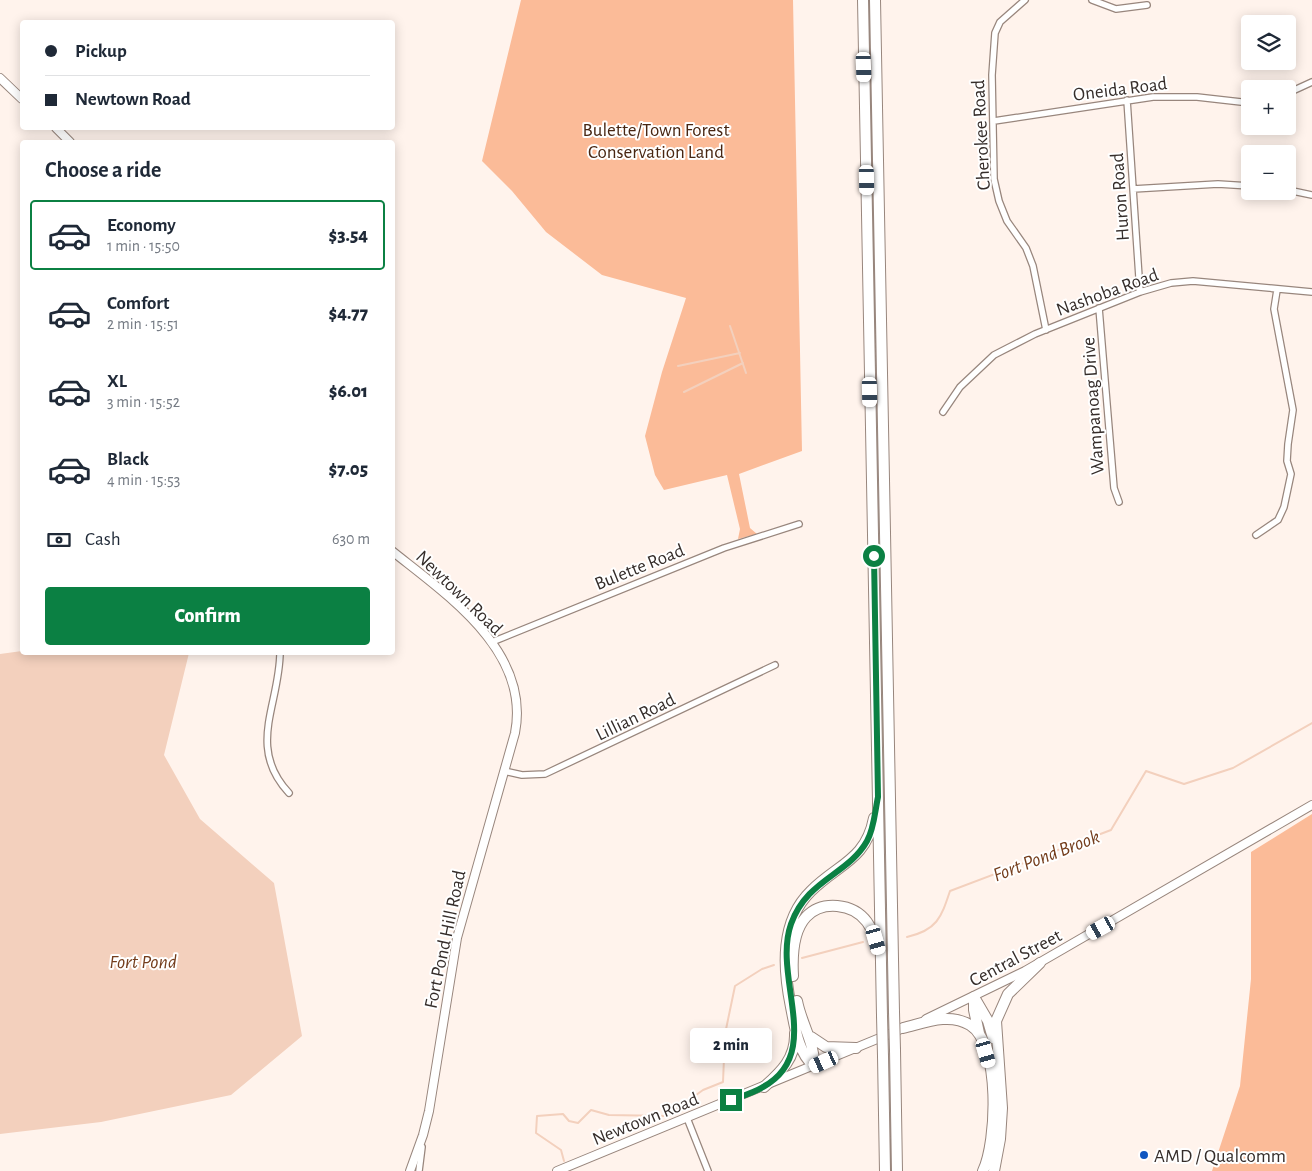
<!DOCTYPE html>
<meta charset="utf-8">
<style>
:root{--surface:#fff;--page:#f2f2f3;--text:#1f2937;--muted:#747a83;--line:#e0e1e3;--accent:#0b8043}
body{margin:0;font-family:"Alegreya Sans",sans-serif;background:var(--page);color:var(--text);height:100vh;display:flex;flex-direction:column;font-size:19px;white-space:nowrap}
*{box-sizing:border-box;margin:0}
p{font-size:16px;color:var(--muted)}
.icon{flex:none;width:28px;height:28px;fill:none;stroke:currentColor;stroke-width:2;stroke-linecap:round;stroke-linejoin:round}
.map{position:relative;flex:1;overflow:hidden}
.side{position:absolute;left:20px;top:140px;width:375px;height:515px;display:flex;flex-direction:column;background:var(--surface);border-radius:5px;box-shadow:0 2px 12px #0003}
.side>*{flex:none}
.top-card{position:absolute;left:20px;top:20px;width:375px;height:110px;border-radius:5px;box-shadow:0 2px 12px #0003;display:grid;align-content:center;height:110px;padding:0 25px;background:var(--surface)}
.buttons{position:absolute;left:1241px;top:15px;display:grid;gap:10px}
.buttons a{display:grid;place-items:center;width:55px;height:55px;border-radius:5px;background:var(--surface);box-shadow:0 2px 12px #0003;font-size:25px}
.end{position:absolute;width:22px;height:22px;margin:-11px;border:6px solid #0b8043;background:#fff;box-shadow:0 0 0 2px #fff}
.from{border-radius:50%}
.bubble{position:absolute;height:35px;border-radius:5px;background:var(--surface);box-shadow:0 2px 12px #0003;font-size:16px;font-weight:800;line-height:35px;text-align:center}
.car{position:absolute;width:15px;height:30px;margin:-15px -8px;border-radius:6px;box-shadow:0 0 4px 1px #0007;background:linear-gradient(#fff 24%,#345 0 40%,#fff 0 76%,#345 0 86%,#fff 0)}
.top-card b{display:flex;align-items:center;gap:18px;height:48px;font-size:19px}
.top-card b+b{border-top:1px solid var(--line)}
.top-card i{width:12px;height:12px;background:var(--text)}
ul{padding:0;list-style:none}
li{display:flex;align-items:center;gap:15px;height:70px;margin:0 10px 8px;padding:0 15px;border:2px solid transparent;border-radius:5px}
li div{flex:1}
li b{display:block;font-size:19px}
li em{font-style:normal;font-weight:800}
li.on{border-color:var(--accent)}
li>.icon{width:45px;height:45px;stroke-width:1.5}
h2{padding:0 25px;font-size:22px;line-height:60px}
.pay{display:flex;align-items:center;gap:12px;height:55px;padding:0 25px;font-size:19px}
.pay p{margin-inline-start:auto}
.action{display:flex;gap:10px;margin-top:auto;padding:10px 25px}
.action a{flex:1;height:58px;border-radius:5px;background:var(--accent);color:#fff;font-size:20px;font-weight:800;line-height:58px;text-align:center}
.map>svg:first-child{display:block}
.green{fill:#fbbb98}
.water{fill:#f3d0bd}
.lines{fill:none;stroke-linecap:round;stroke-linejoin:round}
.stream{stroke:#f3d0bd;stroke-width:2}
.street-casing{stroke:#98867d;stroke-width:8}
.secondary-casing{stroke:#98867d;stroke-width:10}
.highway-casing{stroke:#98867d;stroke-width:12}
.street{stroke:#fff;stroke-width:5.5}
.secondary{stroke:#fff;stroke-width:8}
.highway{stroke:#fff;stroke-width:10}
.highway-bridge-casing{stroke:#98867d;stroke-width:12;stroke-linecap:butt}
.highway-bridge{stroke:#fff;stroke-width:10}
.route{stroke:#0b8043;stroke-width:6}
.poi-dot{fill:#0f57c1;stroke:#fff;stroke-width:2}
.labels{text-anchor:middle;stroke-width:4;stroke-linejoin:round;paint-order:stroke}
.street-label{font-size:19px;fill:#352d2a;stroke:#fff}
.park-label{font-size:19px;fill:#482612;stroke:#fff}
.poi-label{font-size:19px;fill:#352d2a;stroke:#fff;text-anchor:start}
.water-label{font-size:20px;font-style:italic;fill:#743d1c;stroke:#fff}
</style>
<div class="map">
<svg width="1312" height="1171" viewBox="0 0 1312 1171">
<rect width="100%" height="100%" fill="#fff3ec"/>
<path class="green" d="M521,0H793L802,451L739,474L750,528L757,534L738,539L740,529L727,475L664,490L655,475L645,436L662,372L686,298L602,275L546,232L512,191L482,161Z
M1312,814V1171H1212L1240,1086L1251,979V852Z"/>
<path class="water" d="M22,651L189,653L164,755L200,819L274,883L302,1036L231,1095L101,1122L0,1134V654Z"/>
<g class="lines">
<path class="stream" d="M730,326L746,373
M678,366L740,353
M684,392L743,363
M907,937C937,930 941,918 950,891L1111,830L1146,771L1184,784L1233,768L1312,723
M802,958L863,942
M564,1161L561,1150L536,1133L537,1116L563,1114L569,1121L578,1123L591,1110L609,1115L667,1116L703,1090L723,1082L725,1034L735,986L762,969L774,965"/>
<g class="street-casing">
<path id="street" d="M1025,0L1000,22L995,33L992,75L994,179L999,201L1007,221L1026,248L1033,266L1046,330
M1092,0L1116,9L1147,5
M1288,93L1312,82
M1127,100L1140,292
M994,121L1153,97H1197L1250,103
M1133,189L1218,184L1250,186
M1288,190L1312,195
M1099,308L1114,488L1119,502
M943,412L960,387L994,355L1035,334L1140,292L1171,283L1193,281L1312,292
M1256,535L1278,520L1284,507L1291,474L1287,461L1288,444L1293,410L1274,309L1277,290
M492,642L724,548L799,524
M280,652C280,704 246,747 289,793
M504,771L522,775L545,774L775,665
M687,1118L708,1171
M419,1171L422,1147"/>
</g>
<g class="secondary-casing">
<path id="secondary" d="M0,78L22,99
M56,128L70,142
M392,551C447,595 531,651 515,733L457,938L429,1111L423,1135L410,1171
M926,1019L1025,971L1312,805
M557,1171L899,1030"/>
</g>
<g class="highway-casing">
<path id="highway" d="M863,0L882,1016
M875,0L894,1012
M793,976C792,958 792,932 806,917C822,900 853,903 867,922C872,929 875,938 877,946
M974,997L988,1021L993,1038
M974,998V1010L979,1033
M797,1001C801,1023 815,1043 814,1066
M903,1028C924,1023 949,1012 970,1025C1001,1044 997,1142 983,1171
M811,1037L826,1047L856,1048
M895,1050L897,1171
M883,1056L885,1171
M814,1066C798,1053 795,1027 791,1007C783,968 780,921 811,891C838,864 866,860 874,818
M764,1087C781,1072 796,1058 795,1033
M994,1171L1000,1139L1002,1108L996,1021L1008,994L1040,963"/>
</g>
<use href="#street" class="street"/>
<use href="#secondary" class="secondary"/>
<use href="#highway" class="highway"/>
<g class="highway-bridge-casing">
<path id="highway-bridge" d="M894,1012L895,1050
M882,1016L883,1056"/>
</g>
<use href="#highway-bridge" class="highway-bridge"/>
</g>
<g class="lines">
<path class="route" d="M731,1100C742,1096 753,1093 763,1087C825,1053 772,978 791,924C807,879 848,875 867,841C874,829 875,811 878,797L874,556"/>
</g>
<circle class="poi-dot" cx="1144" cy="1155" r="5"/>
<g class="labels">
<g class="street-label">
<text transform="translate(1120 88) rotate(-7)" y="7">Oneida Road</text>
<text transform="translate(980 135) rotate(-93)" y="7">Cherokee Road</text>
<text transform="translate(1119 197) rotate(-94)" y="7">Huron Road</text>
<text transform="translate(1107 291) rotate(-20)" y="7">Nashoba Road</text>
<text transform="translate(1092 406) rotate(-94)" y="7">Wampanoag Drive</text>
<text transform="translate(639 566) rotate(-22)" y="7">Bulette Road</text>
<text transform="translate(460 592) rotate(44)" y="7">Newtown Road</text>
<text transform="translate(635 716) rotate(-26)" y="7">Lillian Road</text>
<text transform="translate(444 939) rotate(-78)" y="7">Fort Pond Hill Road</text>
<text transform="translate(1015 957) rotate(-28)" y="7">Central Street</text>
<text transform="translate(645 1118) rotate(-22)" y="7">Newtown Road</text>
</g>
<g class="park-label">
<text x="656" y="136">Bulette/Town Forest<tspan x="656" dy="22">Conservation Land</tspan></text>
</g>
<g class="poi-label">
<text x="1154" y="1162">AMD / Qualcomm</text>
</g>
<g class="water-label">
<text transform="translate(1046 855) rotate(-21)" y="7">Fort Pond Brook</text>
<text x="143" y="968">Fort Pond</text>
</g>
</g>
</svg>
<div class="buttons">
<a><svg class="icon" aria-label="layers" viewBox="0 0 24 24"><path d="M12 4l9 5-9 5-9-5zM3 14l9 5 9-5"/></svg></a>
<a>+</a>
<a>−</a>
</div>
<i class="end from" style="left:874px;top:556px"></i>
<i class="end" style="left:731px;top:1100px"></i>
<div class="bubble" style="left:690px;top:1028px;width:82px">2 min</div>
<i class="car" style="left:864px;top:67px;rotate:178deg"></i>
<i class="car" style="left:867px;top:180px;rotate:179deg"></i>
<i class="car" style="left:870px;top:392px;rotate:179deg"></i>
<i class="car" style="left:1101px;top:928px;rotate:241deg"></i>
<i class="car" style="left:876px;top:940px;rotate:164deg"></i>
<i class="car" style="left:986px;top:1053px;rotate:164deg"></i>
<i class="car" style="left:824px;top:1062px;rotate:246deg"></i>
<div class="top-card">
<b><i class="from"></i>Pickup</b>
<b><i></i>Newtown Road</b>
</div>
<section class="side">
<h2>Choose a ride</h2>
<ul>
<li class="on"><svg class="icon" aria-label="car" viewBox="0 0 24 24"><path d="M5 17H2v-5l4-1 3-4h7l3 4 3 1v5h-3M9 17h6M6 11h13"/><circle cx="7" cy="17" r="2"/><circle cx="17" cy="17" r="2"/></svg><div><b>Economy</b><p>1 min · 15:50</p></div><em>$3.54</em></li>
<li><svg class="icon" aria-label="car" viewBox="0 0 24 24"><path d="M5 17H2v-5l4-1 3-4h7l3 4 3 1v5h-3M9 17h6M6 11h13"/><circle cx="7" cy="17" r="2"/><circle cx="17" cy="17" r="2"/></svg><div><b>Comfort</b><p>2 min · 15:51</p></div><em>$4.77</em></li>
<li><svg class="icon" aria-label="car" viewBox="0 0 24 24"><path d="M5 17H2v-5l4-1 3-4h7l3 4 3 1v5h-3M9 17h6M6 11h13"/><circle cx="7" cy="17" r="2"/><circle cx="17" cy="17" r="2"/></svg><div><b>XL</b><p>3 min · 15:52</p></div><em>$6.01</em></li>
<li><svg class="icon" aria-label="car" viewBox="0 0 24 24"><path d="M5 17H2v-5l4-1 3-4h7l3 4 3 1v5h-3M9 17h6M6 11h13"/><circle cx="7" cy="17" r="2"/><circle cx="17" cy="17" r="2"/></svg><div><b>Black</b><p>4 min · 15:53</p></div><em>$7.05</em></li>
</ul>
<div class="pay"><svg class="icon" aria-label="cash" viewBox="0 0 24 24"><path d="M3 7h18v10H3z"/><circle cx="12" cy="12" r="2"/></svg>Cash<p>630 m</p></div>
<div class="action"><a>Confirm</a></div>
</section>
</div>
